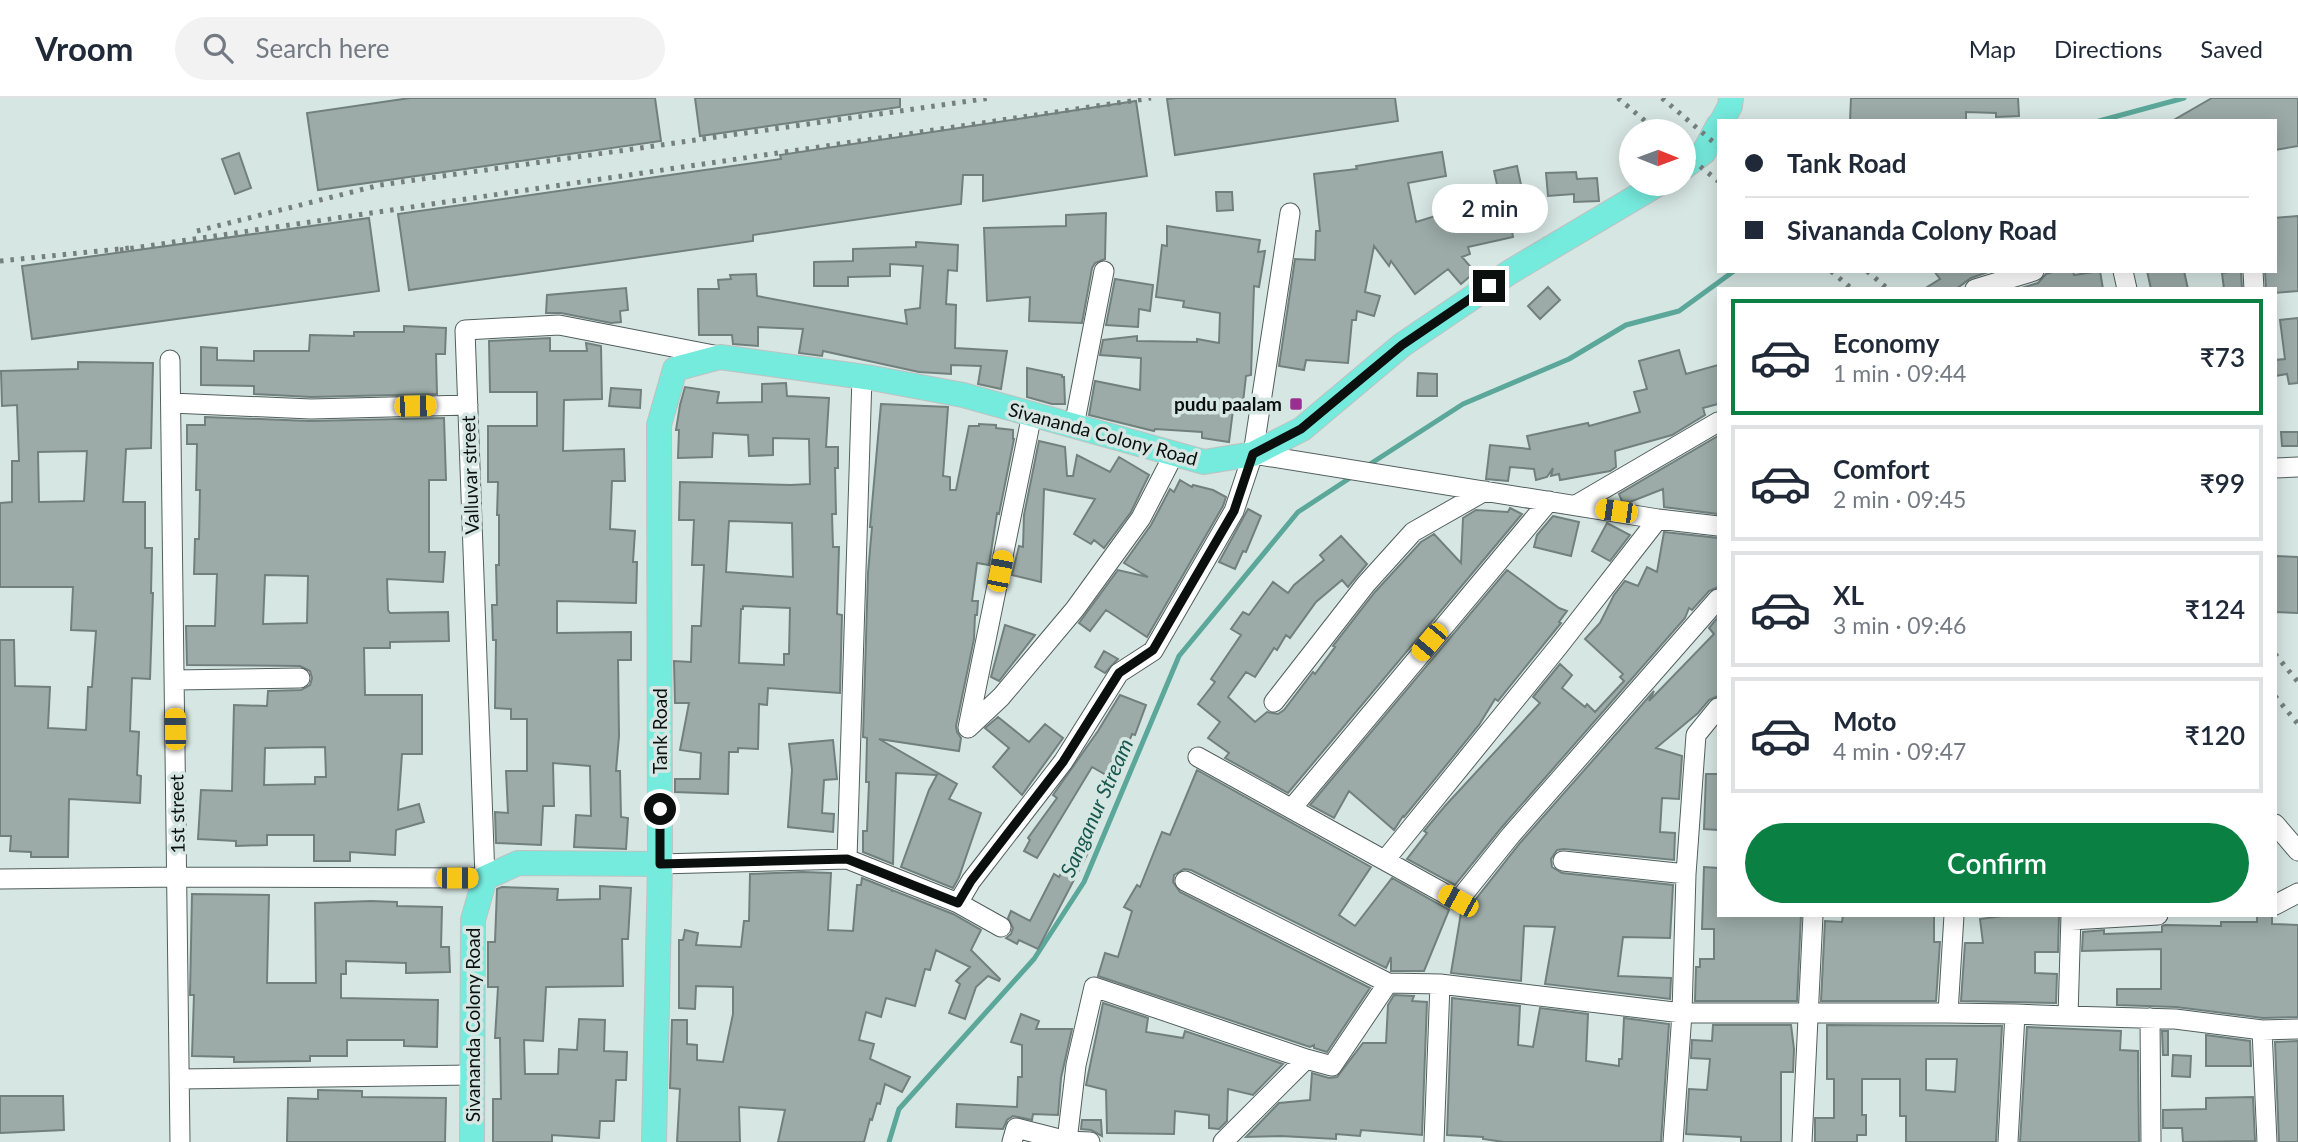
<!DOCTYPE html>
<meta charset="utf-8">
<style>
:root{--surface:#fff;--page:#f2f2f3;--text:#1f2937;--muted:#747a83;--line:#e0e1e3;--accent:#0b8043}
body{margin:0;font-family:Lato,sans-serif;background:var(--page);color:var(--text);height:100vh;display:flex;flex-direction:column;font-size:26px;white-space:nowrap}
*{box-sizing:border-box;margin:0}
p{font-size:23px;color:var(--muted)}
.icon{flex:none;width:38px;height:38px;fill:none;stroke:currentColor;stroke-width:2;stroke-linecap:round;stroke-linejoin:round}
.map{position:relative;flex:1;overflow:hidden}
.details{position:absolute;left:1717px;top:189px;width:560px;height:630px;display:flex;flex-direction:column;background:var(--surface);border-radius:0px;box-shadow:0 4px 18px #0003}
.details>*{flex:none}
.banner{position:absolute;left:1717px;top:21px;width:560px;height:154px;border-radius:0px;box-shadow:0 4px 18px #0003;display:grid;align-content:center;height:154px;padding:0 28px;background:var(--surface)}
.needle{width:46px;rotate:91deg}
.buttons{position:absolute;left:1619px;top:21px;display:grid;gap:14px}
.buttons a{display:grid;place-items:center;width:77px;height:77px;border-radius:50%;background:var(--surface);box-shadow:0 4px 18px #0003;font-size:35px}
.end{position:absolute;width:32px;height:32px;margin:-16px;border:9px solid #0b100f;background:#fff;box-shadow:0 0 0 4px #fff}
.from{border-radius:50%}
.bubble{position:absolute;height:49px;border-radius:24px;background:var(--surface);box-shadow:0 4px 18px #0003;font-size:23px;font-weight:600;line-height:49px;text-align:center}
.car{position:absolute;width:21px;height:42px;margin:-21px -10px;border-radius:9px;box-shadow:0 0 5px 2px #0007;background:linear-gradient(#f5c518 24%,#345 0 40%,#f5c518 0 76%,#345 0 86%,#f5c518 0)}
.banner b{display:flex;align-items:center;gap:24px;height:66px;font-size:26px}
.banner b+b{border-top:2px solid var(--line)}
.banner i{width:18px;height:18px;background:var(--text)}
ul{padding:12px 0 0;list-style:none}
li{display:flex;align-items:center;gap:21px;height:116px;margin:0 14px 10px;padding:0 14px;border:4px solid var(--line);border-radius:0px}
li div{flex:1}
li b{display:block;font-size:26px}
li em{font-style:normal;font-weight:600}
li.current{border-color:var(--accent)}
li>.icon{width:63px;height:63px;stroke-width:1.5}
.action{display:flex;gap:14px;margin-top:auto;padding:14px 28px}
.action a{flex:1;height:80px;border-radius:42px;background:var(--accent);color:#fff;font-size:28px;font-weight:600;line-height:80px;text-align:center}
header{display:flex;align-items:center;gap:42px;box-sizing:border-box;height:98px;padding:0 35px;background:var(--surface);border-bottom:2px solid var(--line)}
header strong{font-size:33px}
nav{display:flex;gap:38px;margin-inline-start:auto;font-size:24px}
.search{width:490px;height:63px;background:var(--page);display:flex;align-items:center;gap:18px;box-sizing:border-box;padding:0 24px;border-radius:38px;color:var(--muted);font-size:26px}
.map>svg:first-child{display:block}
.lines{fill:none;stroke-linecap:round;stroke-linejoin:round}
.stream{stroke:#5ba79a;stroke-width:5}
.building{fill:#9caba7;stroke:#72807d;stroke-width:2;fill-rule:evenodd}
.minor-casing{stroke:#525f5d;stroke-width:21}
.major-casing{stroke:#c0c1c1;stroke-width:26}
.minor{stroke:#fff;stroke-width:19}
.major{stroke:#75ebdd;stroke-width:24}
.rail{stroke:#75807d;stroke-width:5;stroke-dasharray:3.5 7;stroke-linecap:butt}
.route{stroke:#0b100f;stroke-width:9}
.poi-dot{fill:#9a2f91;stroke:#d6e6e2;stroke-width:2.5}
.labels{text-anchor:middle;stroke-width:7;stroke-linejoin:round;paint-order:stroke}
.poi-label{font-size:19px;font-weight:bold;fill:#0b100f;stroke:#d6e6e2;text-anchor:end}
.street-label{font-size:19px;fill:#0b100f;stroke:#d6e6e2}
.water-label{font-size:21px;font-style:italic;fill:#16574e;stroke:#d6e6e2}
</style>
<header>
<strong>Vroom</strong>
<div class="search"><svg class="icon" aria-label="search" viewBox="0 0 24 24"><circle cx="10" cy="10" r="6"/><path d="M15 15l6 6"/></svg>Search here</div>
<nav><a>Map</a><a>Directions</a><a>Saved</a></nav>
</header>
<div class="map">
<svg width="2298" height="1044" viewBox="0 0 2298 1044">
<rect width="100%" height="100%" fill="#d6e6e2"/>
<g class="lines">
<path class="stream" d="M2099,23L2184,0
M1367,368L1463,306L1569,261L1626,227L1679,213L1734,173
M889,1044L899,1011L1034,861L1084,784L1179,558L1298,414L1353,378"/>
</g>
<path class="building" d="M410,0H655L661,43L318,92L307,15Z
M695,0H900V9L700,38Z
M1176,0H1395L1398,23L1175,57L1167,1Z
M1851,0H2018L2019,18L1996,19V15L1966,14V23H1850Z
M2212,0H2298V48L2275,52V23H2172Z
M1136,3L1147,78L983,103V77H963L961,106L753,137V143L409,192L398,116L781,61L780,57Z
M1442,54L1446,78L1408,85L1416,124L1465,109L1464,103L1500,100L1494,73L1517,68L1530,129L1512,133L1513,139L1468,149L1470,156L1462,159L1475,174L1461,186L1448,171L1415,196L1391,163L1389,168L1374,148L1365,194L1380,198L1374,218L1357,213L1356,222H1352L1348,265L1306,262L1304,272L1279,268L1295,161L1315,162L1316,133H1320L1314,76L1357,71L1356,68Z
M239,55L251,90L235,96L222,61Z
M1576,74L1577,81L1597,80L1599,103L1574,104V96L1548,98L1546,75Z
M1216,94H1232L1233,112L1217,113Z
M1106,115L1105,161L1095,165L1092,170L1082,225L1029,223L1030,199L987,203L984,130L1066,128V117Z
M2298,118V193L2275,195V191H2266L2265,173H2275V120Z
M369,120L379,193L32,241L22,168Z
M1167,128L1260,142L1258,154L1265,153L1259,189L1254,188L1251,277L1246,278L1242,313L1233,312L1229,344L1202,340V334L1155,331L1154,333L1089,317L1095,283L1140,292L1141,260L1100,257L1103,242L1137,238V243L1197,244V241L1219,245L1220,215L1183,209L1184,203L1156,199L1162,147L1167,148Z
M916,144L958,147L957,173L948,172L946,206L956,207L955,250L1007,253L1001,291L978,286L981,268L951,267V276L919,274L823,253L822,258L799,255L803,231L758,229V248L733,246L732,237H699L698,191H719L718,182L731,181L730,177L756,176L757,198L907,226L905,212L920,210L923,168L890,166V178L848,179V188H814V164L853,163V151L916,149Z
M1934,173H1991L1971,180L1956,191H1924L1940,181Z
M2056,173H2073L2074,177L2100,173L2103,191H2018L2038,185L2046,176Z
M2147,173H2184L2188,191H2151Z
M2237,173H2241L2242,191H2224L2222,175Z
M1115,181L1153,187L1150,213L1139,211L1138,229L1106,227Z
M1548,189L1560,202L1540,221L1528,208Z
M626,190L628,212L620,213L621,224L611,225L561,215H546L547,197Z
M2298,220V285L2289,286L2287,276L2275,278V262L2285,261L2280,222Z
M404,228L446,230L445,256H436L437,296L311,299L254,296V288L201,287V249L217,250V262L254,263V253H309L310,237L354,238V234H404Z
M550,240V253H587L586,245L601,248L602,301L564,302L563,353L624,351L625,383H612L610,431L635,433L633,464H637L636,505L557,503V535L631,534V562H618L619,638L616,673H620L621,719L628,720L626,751L574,749L576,717L591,718L590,668L553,665L554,708H543L541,747L496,745L495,714L508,715L506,673H527V621H511V611L495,610L496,542H493L492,507H497L496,467H499V417H497L498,384H488V328H537V294H490L489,243Z
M1679,252L1686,276L1718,267V306L1703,310L1705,317L1672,337L1615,353L1616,369L1610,373L1560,382L1559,376L1551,378L1553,370L1547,379L1536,382L1534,371L1510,369L1508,383L1486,381L1490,347L1530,351L1527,338L1588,325L1589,328L1640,314L1634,294L1647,291L1639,263Z
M78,264L153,265L151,350L126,351L123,404H145V450H152L151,495H153L150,581L132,580L130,633L139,634L137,677L141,678L140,705L69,701L68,759H31V754L10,753L11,738H0V542H14L15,588L50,589L48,630L86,632L88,589H92L96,533L71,532L73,489H0V405L12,404V363H19L17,307L2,308L1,273L78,271ZM87,353L84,403L39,404L38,354Z
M1027,270L1062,277V279H1064L1065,306H1052L1027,299Z
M1418,275L1437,276V298H1417Z
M786,285L787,298L829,300L826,349H838V370H835L836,416H832L833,449H839L837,516L842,517L840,595L768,590L767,607L759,606L758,651L738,650V654H729L728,696L675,694V681H700L701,655L680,652L689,605H675L674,563L691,564L692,528H701L704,467H692L694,422H679L680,384L791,387L810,386L809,341L773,340V357L749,358L748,337L713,335L712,359L678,360L679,332H676L680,307L685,289L719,294L717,305L762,304V286ZM729,423L792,425L793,479L726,474ZM743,508L790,510L789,556H784V567L739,565L741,511H743Z
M611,290L641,292L640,310L609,308Z
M881,306L948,309L943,378L950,379V392H956L969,328H979V326L996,327V330L1013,332V341H1014L999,416L997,415L989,467L977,465L972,503H978L977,517H975L974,541L956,628L957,634L961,640L959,653L879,641L957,686L949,701L981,715L959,779L953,790L901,769L929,692L937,677L896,675L893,766L863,754V733H867L869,684H866L867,640L863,639L868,475L872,429H870Z
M205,319L310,323L444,320L446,382H429V454H445L443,484L387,481L388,512L390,515L448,514L449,543L390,544V550H364L365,597H422V656H402L398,712L419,706L424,724L396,732L395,757L350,754V763H314V737H267V747L236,748V743L198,741L201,692L232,693L234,607L267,608L268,593L301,592L310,587L312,580L310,573L300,568L187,567L186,528H215L217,476H194L195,441H199L200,392H196L197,346H187V327H205ZM265,477L308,478L307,525L263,526ZM325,649L326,679H315V686L264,687L265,650Z
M2281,334H2298V348H2282Z
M1718,338V416L1664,409L1663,391L1630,404L1622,403L1619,396Z
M1039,343L1065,349L1067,378H1073L1077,357L1110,374L1119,359L1149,377L1131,414L1104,450L1094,442L1091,446L1074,436L1095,401L1044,391L1041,484L1012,477L1019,448L1023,449L1024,417Z
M1180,382L1192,389L1193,387L1213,392L1226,399L1223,408L1147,539L1106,512L1090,533L1079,525L1118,472L1148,479L1124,465L1151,427L1170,391L1174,394Z
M1510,410L1522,416L1288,695L1225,660L1229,655L1208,640L1220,624L1198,606L1215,584L1211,581L1241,537L1231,531L1243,514L1249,517L1273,484L1288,495L1294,487L1324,462L1320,457L1341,438L1367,466L1348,489L1342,482L1316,504L1290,540L1286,537L1277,552L1274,550L1255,579L1246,574L1228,599L1255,624L1267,614L1278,616L1284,612L1313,574L1315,576L1335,549L1333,548L1375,494L1421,444L1434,436L1461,465L1463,420L1476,412L1508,414Z
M1248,411L1261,418L1246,454L1243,453L1235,471L1219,464Z
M1553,418L1579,424L1571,458L1534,449L1537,437Z
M1607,425L1630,437L1610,463L1592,453Z
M1664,434L1718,440V489L1709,493L1692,512L1689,510L1685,520L1502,729L1455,787L1407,761L1427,735L1424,733L1445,708L1540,605L1533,599L1560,566L1572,577L1562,590L1585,609L1587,606L1595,614L1624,583L1620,579L1623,576L1585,541L1600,525L1614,497L1625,483L1638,488L1647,469L1657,474Z
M2275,458L2298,459V515L2275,514Z
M1507,472L1559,510L1567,513L1559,524L1561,525L1548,541L1498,603L1495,601L1479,627L1404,719L1403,718L1394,732L1349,693L1334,720L1310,707Z
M1718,519V598L1709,602L1698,615L1656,650L1682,658L1679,701L1662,700L1660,734L1675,735L1674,762L1564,751L1557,752L1551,761L1552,769L1562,775L1673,787L1670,840L1623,839L1618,878L1671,880L1670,901L1545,886L1555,829L1524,828L1521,883L1451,875L1461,815L1468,811L1520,745L1654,593L1649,603L1714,536L1709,530Z
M1005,527L1035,537L999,583L991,579Z
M1104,553L1118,561L1105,575L1095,569Z
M1120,597L1146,607L1135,637L1132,636L1115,682L1092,669L1037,760L1024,753L1030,742L1028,740L1057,700L1053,697L1098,633Z
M998,619L1029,644L1045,626L1063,640L1022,697L993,669L1009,650L985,630Z
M833,642L837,681L824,682L822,715L834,716L833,734L788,729L792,672L789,646Z
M1197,672L1371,769L1339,817L1355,828L1392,780L1449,812L1424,873H1391V859L1386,870L1191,772L1184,771L1174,777L1173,784L1180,794L1370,890L1327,954L1314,950V947L1310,949L1098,878L1105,855L1118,859L1132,813L1124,809L1137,787L1140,789L1162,734L1170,737Z
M1706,676H1718V732L1704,731Z
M1076,746L1089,753L1038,851L1019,842L1017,846L1006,840L1011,836L1013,830L1008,820L1011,813L1030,823L1054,776L1059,779Z
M1704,769L1718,770V817H1801L1797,903H1695L1696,869H1700V861H1714V831H1702Z
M802,774L831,775L828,832L853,833L857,787H861L862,780L892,792V794V792L953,816L981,832L971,852L1000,881L999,883L988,878L976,889L965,921L949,915L960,886L956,883L970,869L936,852L930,872L925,871L915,908L886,900L881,919L866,914L859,942L874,946L870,961L910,979L902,994L885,986L880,1006L877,1005L872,1022L870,1021L864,1044H778L785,1012L739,1009L740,1044H677L680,991L670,990L672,922H687V946L697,947V962L723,964L733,916V889L696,888L695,911L679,910V842H683L685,832L698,835L696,847L741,849L744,823H749L750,776Z
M600,788L631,790L628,841H622L623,888L546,889L543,943L524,942L525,976H558L559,951L577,952L579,921L605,922L604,953L627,954L626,982H616L614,1023H600L599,1040L552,1037V1044H493V1001H501L500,940H495L498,889H488V844H495L497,791L502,789L558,791L557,802L600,801Z
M192,796L269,797L267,885H316L315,805L371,803L397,804V808L442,809L441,849H449L450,874L406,875V865L346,863V876H341V900L438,902L437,949L404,948V942H347V958H310V963L234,964V959L192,958L194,897H190Z
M1843,817H1934V844H1940L1936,903H1821L1825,823L1842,824Z
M2010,817L2059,818L2058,854H2035V875L2057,876L2056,905L1961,903L1965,845H1983L1980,821Z
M2257,817L2272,818V826L2298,827V919L2263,920L2176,909L2117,907V891H2161V851L2082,853L2083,834L2104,832V836L2162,834V828L2165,827L2221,828V824H2257Z
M1394,897L1414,898L1412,903L1427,904L1422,1037L1361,1032L1360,1038L1336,1036V1041L1281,1038L1246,1039L1279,1005L1310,1002L1312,975L1329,980L1337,979L1363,945H1386L1388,907Z
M1452,900L1520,908L1518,947L1533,949L1540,910L1588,916L1586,963L1619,968V961H1622L1624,920L1669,926L1661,1044H1504L1483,1041V1039L1447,1037Z
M1103,905L1148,920L1146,934L1183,940L1185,933L1283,966L1253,997L1228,991L1227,1023L1219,1031L1209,1030V1017L1175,1013L1174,1036L1107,1035L1106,992L1086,987Z
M1021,916L1039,923L1036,931H1072L1061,980L1058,1017L1033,1016L1032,1022L1013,1018L1007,1022L1003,1031L956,1029L957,1006L1017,1009L1018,979H1022V947L1011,944Z
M1713,927H1791L1794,951L1793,974H1781V1044H1741V1039L1686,1036L1689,991L1707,992L1710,961L1691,960L1692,942L1712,943Z
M1827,927L2002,928L1996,1044H1906V1018H1900V981H1862V1017H1866V1037H1857V1044H1815V1020H1834V981H1827ZM1926,961H1957L1955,994L1926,992Z
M2027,929L2121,933L2120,952L2138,953L2139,1044H2020Z
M2162,933H2168V957H2163Z
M2206,937L2250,943L2251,968H2206Z
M2298,943V1044H2279L2275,944Z
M2173,957L2191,958L2190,979L2172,978Z
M318,992L362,993V999L446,1000L445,1044H287L288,1000L318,1001Z
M0,998H63L64,1032L0,1035Z
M2253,999L2255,1043L2183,1044L2182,1030H2163V1012L2206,1011V1000Z
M1082,1022H1101L1102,1038L1091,1032L1081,1031Z"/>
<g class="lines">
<g class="minor-casing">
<path id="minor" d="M2123,173L2127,191
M2253,173L2254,191
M1975,191L2034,173
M170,262L180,1044
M171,305L311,311L468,307
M1074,328L1104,173
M1253,356L1658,421L1718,428
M2275,370L2298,369
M1576,407L1718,324
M175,582L300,580
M1274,604L1366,486L1413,434L1485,393
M968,630L1001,599L1075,511L1141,420L1174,356
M968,630L1032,316
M1198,659L1458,803L1511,737L1718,501
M1292,710L1549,403
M2275,726L2298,753
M847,761L958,805
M1385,762L1558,549L1658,421
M1563,763L1686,776
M660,766L847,761L862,279
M0,781L178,779L485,780L465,232L559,227L719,258
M1185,783L1388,885L1440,886L1682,915H1948L1954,817
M2275,807L2298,795
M2071,817L2068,918L2175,921L2262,932L2298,931
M2071,822L2158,817
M1001,829L958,805L971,783L1063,664L1119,575L1153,553L1234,413L1253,356L1290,115
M1948,915L2015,916
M2150,920L2151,1044
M2262,932L2267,1044
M180,981L472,977
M1067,1043L1076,967L1094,889L1306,961
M1012,1044L1016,1030L1067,1043L1090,1044
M1223,1044L1306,961L1332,968L1388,885
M1434,1044L1440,886
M1673,1044L1682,915L1686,776L1696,637L1718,610
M1802,1044L1813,817
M2008,1044L2015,916L2068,918"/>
</g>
<g class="major-casing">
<path id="major" d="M1722,23L1730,8L1731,0
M1684,69L1704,54L1718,28
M472,1044L473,822L485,780L518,765L660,766
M654,1044L660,766L659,327L675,271L720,259L872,280L963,297L1204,364L1253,356L1302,331L1402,247L1510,174L1658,86"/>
</g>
<use href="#minor" class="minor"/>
<use href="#major" class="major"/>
<path class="rail" d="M1618,0L1657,33
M1662,0L1718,48
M1684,55L1718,83
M197,133L380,87L991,0
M120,152L1151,0
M0,163L129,150
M1831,173L1852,191
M1867,173L1888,191
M2275,556L2298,584
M2275,598L2298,626"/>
</g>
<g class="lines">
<path class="route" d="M660,711V766L847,761L958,805L971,783L1063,664L1119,575L1153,552L1234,413L1253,356L1301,331L1402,247L1489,188"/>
</g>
<rect class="poi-dot" x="1289" y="299" width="14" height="14" rx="3.5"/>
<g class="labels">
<g class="poi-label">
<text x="1282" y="313">pudu paalam</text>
</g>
<g class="street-label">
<text transform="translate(1103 336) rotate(15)" y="7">Sivananda Colony Road</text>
<text transform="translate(470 377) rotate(-92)" y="7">Valluvar street</text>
<text transform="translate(660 633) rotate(-90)" y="7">Tank Road</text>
<text transform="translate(177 716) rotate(-91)" y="7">1st street</text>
<text transform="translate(473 927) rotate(-90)" y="7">Sivananda Colony Road</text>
</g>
<g class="water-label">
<text transform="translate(1097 710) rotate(-66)" y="7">Sanganur Stream</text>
</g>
</g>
</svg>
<div class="buttons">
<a><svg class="needle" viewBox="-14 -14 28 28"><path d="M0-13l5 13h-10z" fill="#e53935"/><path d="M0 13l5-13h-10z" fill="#747a83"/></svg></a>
</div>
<i class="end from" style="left:660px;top:711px"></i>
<i class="end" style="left:1489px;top:188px"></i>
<div class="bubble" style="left:1432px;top:86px;width:116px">2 min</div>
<i class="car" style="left:415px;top:308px;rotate:89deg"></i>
<i class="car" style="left:1616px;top:413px;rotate:278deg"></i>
<i class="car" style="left:1000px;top:473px;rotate:11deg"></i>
<i class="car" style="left:1429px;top:544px;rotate:220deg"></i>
<i class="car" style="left:175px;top:631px;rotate:359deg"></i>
<i class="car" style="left:457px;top:780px;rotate:90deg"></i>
<i class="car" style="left:1458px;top:803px;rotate:299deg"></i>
<div class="banner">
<b><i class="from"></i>Tank Road</b>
<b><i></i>Sivananda Colony Road</b>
</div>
<section class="details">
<ul>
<li class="current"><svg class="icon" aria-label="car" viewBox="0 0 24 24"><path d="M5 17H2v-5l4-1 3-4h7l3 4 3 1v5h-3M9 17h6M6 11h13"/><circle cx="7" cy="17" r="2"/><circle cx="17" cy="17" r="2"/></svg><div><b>Economy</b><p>1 min · 09:44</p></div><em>₹73</em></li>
<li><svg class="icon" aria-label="car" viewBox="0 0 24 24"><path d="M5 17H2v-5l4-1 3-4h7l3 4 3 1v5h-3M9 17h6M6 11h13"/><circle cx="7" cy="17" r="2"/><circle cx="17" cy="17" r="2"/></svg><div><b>Comfort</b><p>2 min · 09:45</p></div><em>₹99</em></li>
<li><svg class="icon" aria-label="car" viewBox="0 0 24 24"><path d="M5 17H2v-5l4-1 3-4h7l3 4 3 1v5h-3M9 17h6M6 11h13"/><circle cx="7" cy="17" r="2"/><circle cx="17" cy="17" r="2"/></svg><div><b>XL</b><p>3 min · 09:46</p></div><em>₹124</em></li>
<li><svg class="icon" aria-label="car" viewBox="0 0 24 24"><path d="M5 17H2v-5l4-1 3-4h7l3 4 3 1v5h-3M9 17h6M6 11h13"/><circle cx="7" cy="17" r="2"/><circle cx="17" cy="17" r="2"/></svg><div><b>Moto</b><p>4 min · 09:47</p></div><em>₹120</em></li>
</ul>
<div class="action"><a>Confirm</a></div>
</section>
</div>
